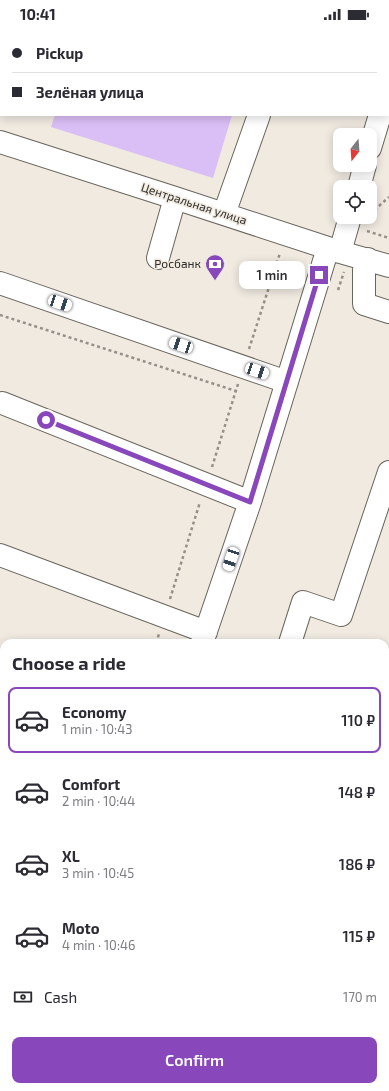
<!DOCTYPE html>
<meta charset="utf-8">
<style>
:root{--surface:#fff;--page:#f2f2f3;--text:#2b2b33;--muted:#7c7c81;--line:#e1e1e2;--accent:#8847bb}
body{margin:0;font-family:"Exo 2",sans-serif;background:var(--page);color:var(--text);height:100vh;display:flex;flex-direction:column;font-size:15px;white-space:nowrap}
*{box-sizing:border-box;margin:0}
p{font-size:13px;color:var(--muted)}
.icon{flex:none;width:22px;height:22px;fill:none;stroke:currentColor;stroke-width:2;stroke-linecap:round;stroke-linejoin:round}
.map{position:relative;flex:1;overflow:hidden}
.sheet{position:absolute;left:0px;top:611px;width:389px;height:452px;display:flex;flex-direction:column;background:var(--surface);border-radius:12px 12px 0 0;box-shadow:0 2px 10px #0003}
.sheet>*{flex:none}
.guide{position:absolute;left:0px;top:0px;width:389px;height:88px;box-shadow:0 2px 10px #0003;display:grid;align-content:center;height:88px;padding:0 12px;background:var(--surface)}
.needle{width:26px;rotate:197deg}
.buttons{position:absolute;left:333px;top:100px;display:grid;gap:8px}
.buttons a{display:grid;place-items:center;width:44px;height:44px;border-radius:8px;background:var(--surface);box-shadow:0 2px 10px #0003;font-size:20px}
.end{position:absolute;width:18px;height:18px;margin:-9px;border:5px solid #8847bb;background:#fff;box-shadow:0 0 0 2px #fff}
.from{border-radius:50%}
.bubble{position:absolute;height:28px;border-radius:8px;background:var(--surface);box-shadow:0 2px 10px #0003;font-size:13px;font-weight:600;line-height:28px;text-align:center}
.car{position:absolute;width:12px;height:24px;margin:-12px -6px;border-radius:5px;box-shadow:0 0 3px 1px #0007;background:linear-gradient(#fff 24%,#345 0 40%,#fff 0 76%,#345 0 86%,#fff 0)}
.guide b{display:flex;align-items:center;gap:14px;height:38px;font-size:15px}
.guide b+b{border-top:1px solid var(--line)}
.guide i{width:10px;height:10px;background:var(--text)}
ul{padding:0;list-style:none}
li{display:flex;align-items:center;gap:12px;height:66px;margin:0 8px 6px;padding:0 4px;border:2px solid transparent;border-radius:8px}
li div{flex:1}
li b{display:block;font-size:15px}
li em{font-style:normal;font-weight:600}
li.current{border-color:var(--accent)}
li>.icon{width:36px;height:36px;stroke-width:1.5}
h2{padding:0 12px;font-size:18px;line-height:48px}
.pay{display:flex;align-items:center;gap:10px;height:44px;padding:0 12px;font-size:15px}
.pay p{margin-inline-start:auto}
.primary-button{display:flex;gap:8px;margin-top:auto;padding:8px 12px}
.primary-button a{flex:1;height:46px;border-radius:8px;background:var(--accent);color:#fff;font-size:16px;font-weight:600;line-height:46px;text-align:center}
.status{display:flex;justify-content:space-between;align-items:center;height:28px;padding:0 20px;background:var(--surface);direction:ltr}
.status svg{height:11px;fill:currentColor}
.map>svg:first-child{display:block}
.green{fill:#dabef6}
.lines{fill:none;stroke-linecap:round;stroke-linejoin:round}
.minor-casing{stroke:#69645c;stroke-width:24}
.path{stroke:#95918a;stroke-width:2.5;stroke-dasharray:3 3;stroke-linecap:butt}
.minor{stroke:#fff;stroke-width:22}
.route{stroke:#8847bb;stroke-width:5}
.labels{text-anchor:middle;stroke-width:3;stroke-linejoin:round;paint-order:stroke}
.street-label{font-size:12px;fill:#302d2a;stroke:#f0eae1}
.poi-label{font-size:12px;fill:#302d2a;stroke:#f0eae1;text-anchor:end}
</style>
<div class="status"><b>10:41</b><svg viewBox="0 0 49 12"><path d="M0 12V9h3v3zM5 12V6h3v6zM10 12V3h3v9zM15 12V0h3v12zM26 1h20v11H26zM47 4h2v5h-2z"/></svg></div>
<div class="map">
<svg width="389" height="1063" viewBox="0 0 389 1063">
<rect width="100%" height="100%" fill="#f0eae1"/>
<path class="green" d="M55,87H232L213,150L51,99Z
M385,953L389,954V1063H257L259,1059H385Z"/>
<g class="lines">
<g class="minor-casing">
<path id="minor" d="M225,0L228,1
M388,59L389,56
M0,114L175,170L340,224L389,238
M370,120L380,87
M359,159L365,137
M224,186L259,87
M340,224L350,189
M158,230L175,170
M368,231L364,242V276L389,284
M0,255L287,354
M2,375L250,474
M0,527L206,604
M202,615L250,474L328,220
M290,615L303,574L341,587L389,444
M0,637L4,638
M0,829L4,825
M385,899L389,895"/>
</g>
<path class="path" d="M370,186L389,169
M367,203L389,210
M338,262L344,244
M0,287L236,363
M249,321L280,225
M212,439L238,356
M170,571L200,474
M156,615L159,606
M0,778L4,775
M0,866L4,863
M385,931L389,932"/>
<use href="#minor" class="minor"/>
</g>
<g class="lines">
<path class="route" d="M46,392L250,474L319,247"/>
</g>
<defs>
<g id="bank-pin" transform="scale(1)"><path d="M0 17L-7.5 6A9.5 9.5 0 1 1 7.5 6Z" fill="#8847bb" stroke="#f0eae1"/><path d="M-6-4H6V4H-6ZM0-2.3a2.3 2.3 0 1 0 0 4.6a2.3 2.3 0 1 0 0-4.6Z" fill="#fff"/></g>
</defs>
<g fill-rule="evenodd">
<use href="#bank-pin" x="215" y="236"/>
</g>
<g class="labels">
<g class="street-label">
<text transform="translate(194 176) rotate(18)" y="4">Центральная улица</text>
</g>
<g class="poi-label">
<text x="201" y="240">Росбанк</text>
</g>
</g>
</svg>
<div class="buttons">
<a><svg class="needle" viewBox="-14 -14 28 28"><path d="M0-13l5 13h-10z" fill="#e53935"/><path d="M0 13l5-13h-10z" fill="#7c7c81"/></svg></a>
<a><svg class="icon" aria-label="locate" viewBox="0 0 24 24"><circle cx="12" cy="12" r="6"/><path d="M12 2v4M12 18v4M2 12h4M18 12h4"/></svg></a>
</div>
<i class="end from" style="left:46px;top:392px"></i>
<i class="end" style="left:319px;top:247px"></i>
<div class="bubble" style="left:239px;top:233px;width:66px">1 min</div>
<i class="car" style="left:60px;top:275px;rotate:109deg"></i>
<i class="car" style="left:181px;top:317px;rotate:289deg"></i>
<i class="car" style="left:257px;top:343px;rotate:109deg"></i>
<i class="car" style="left:231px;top:531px;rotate:199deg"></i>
<div class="guide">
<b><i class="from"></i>Pickup</b>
<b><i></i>Зелёная улица</b>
</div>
<section class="sheet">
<h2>Choose a ride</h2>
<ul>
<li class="current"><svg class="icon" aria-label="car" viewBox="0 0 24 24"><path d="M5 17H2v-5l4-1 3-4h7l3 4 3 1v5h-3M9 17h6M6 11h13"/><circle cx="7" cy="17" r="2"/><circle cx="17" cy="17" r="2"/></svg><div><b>Economy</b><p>1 min · 10:43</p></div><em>110 ₽</em></li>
<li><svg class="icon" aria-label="car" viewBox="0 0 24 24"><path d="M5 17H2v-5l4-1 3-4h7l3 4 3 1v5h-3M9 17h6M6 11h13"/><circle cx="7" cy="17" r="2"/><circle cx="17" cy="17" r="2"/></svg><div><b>Comfort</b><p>2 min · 10:44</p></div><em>148 ₽</em></li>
<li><svg class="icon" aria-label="car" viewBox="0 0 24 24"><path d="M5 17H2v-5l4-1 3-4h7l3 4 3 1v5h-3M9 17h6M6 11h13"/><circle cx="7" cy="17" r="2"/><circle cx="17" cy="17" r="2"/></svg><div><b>XL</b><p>3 min · 10:45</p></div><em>186 ₽</em></li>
<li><svg class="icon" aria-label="car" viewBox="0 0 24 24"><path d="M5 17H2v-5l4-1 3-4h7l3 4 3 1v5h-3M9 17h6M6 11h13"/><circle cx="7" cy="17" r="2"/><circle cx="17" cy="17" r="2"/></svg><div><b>Moto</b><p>4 min · 10:46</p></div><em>115 ₽</em></li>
</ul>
<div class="pay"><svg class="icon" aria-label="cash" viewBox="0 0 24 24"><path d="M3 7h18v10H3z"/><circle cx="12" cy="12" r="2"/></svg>Cash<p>170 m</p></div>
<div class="primary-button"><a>Confirm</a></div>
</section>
</div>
